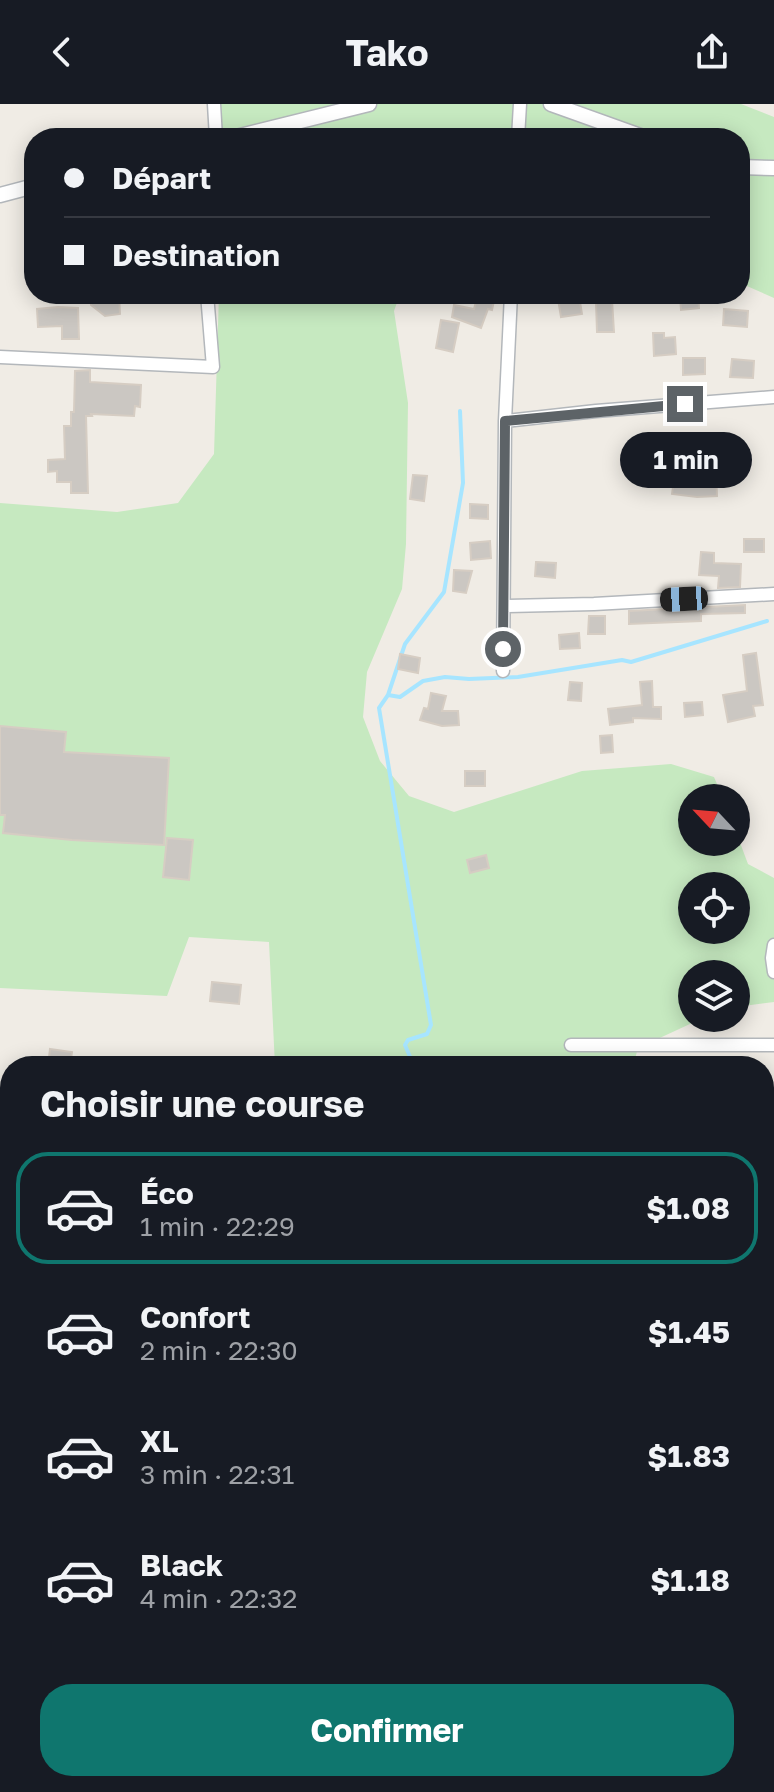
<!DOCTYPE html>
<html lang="fr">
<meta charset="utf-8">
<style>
:root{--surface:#171b24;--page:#20242c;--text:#f1f3f6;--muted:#9ea1a6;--line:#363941;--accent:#0f766e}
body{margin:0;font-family:"Golos Text",sans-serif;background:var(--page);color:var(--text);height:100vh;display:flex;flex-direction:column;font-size:30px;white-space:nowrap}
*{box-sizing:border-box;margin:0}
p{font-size:26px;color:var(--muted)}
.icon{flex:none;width:44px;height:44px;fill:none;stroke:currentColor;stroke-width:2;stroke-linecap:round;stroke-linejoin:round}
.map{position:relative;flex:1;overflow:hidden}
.panel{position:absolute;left:0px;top:952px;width:774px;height:736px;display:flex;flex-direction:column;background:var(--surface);border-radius:32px 32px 0 0;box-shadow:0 4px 20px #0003}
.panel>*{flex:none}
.guide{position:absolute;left:24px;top:24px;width:726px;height:176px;border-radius:32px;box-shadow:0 4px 20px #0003;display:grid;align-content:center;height:176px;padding:0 40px;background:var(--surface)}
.needle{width:52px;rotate:296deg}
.buttons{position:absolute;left:678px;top:680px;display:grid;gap:16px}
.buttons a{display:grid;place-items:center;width:72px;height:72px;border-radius:50%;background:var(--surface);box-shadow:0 4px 20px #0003;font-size:40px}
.end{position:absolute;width:36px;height:36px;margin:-18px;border:10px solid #5d6367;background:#fff;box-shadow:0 0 0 4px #fff}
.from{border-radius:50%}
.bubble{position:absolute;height:56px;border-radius:28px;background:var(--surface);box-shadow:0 4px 20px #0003;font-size:26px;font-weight:700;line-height:56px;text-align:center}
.car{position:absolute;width:24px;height:48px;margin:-24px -12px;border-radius:10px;box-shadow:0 0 6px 2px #0007;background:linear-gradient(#222 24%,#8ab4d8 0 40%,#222 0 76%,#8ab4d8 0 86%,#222 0)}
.guide b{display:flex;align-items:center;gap:28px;height:76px;font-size:30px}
.guide b+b{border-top:2px solid var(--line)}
.guide i{width:20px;height:20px;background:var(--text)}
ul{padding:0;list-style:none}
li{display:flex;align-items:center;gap:24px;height:112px;margin:0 16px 12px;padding:0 24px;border:4px solid transparent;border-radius:32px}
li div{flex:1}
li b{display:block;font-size:30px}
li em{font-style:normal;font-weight:700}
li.on{border-color:var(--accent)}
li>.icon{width:72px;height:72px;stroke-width:1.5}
h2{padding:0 40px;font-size:36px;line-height:96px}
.cta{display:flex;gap:16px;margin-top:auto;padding:16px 40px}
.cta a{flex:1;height:92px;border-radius:32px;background:var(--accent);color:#fff;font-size:32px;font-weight:700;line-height:92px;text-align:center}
header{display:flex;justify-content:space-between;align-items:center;height:104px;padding:0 40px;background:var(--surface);font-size:36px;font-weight:700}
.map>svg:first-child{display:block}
.green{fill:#c6e9c0;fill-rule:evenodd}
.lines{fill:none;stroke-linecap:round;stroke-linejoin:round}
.stream{stroke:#a7e5ff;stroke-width:4}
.building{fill:#cbc7c2;stroke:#d6cdc3;stroke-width:2}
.minor-casing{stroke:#b3b7bb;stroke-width:15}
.tertiary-casing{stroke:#b3b7bb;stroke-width:17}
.minor{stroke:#fff;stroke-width:12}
.tertiary{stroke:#fff;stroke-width:14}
.route{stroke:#5d6367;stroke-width:10}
</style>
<header><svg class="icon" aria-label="back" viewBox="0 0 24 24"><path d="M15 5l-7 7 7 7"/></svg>Tako<svg class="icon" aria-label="share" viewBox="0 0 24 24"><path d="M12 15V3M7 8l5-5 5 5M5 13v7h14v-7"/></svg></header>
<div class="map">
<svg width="774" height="1688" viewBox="0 0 774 1688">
<rect width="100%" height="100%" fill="#f0ece5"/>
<path class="green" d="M221,0H741L774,13V194L740,179V34H222Z
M219,190H400L394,207L408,299L406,440L402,485L367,568L363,613L380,657L409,692L454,708L582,667L671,660L714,673L723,694H692V738H736V728L748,760L774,774V898L736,903V870H692V914H703L638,944L633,962H275L269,838L189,833L167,892L0,884V399L117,408L178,399L214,350ZM692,782H736V826H692Z
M764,1084H774V1411H764Z"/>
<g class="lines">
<path class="stream" d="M388,591L405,540L444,488L463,379L460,307
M414,962L405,941L408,936L427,930L431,921L379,604L388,591L400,593L423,577L445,573L469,575L518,573L622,556L631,558L767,517
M618,1678L619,1688"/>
</g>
<path class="building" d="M90,190H119L120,210L105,212L91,201Z
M478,190L495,192L492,206L488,205L481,224L452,213L454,201L474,205Z
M698,190L699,204L681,206L680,192Z
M579,192L582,210L561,213L558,195Z
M612,196L614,228H597L596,198Z
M58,203L78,204L79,235H62V222L38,223L37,205Z
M724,205L748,207L747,223L723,221Z
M441,216L459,219L453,248L436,244Z
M653,229H664V234L675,233L676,250L654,252Z
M683,254H705V270L683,271Z
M732,255L754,257L753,274L730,273Z
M90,266V278L141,281L140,303L135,302L134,312L91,310L92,312H86L88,389H71V378H57V367L48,368V356L65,355L64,322H71V308H74L75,267Z
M701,368H716L717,392L697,393L672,390L675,369L701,372Z
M413,371L427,372L424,397L410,395Z
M470,400L488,401V415L470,414Z
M744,435H764V448H744Z
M490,437L491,454L471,456L470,439Z
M701,448L714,449V459L741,460L740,483L718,484L719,472L699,471Z
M536,458L556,459L555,474L535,472Z
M454,466L472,467L466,489L453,487Z
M745,501V509L701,510V517L629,520V507Z
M589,512H605V530H588Z
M579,529L580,544L560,545L559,531Z
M756,549L763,601L753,602L755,612L728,618L723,591L747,587L743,551Z
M400,550L420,554L418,569L398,565Z
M652,577L653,603H661V615L633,614V618L610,621L608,605L642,601L640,578Z
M570,578L582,579L581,597L568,596Z
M431,589L446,592L442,607H458L459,621L442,622L420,616L424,604L428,605Z
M702,598L703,611L685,613L684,599Z
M0,622L66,628L64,648L169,654L164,741L72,736L3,729L5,711H0Z
M612,631L613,648L601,649L600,632Z
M465,667H485V682H465Z
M167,734L193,736L189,776L163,773Z
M486,751L489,764L470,769L467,756Z
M212,878L241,881L239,900L210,897Z
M50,945L72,948L70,962H48Z
M767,1653L774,1654V1688H761Z"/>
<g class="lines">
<g class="minor-casing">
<path id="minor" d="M214,0L216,34
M518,34L520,0
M0,253L213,263L207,190
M505,317L596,307L774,293
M504,502L594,500L774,490
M503,567L505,317L511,190
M774,841L772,854L774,868
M571,941H774
M0,1049H10
M764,1066L774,1065
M764,1419H774
M0,1582L10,1583
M764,1636L774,1597
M764,1644L774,1645
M123,1678V1688
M370,1678L372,1688
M684,1688L686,1678"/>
</g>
<g class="tertiary-casing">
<path id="tertiary" d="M551,0L646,34
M232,34L369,0
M740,63L774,64
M0,91L34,82"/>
</g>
<use href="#minor" class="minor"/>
<use href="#tertiary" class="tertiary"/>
</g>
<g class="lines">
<path class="route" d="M503,545L505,317L685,300"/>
</g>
</svg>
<div class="buttons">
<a><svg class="needle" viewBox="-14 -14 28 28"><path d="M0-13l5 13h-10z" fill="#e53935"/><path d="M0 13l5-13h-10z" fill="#9ea1a6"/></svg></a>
<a><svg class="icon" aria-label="locate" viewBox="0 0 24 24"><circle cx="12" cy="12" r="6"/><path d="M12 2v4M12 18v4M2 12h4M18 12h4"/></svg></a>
<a><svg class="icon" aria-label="layers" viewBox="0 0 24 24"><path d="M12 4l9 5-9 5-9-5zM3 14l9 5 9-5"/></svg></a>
</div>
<i class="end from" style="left:503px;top:545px"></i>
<i class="end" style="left:685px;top:300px"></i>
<div class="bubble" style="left:620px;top:328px;width:132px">1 min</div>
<i class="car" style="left:684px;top:495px;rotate:267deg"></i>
<div class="guide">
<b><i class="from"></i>Départ</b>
<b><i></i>Destination</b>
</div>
<section class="panel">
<h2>Choisir une course</h2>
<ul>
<li class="on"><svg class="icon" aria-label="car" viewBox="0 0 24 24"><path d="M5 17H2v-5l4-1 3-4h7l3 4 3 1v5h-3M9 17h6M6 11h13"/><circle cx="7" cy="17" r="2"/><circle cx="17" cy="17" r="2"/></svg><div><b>Éco</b><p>1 min · 22:29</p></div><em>$1.08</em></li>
<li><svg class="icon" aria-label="car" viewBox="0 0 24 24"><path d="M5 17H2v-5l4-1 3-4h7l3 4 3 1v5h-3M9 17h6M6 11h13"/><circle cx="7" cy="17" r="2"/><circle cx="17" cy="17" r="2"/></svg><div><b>Confort</b><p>2 min · 22:30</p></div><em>$1.45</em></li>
<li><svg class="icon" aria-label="car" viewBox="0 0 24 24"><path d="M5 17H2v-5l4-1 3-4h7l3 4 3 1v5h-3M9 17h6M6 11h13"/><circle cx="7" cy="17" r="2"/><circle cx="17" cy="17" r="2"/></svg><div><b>XL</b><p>3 min · 22:31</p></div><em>$1.83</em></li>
<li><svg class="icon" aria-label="car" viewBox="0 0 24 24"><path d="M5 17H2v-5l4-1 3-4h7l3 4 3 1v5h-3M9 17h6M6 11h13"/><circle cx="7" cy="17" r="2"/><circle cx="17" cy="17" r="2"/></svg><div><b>Black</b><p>4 min · 22:32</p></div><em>$1.18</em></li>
</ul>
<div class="cta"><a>Confirmer</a></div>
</section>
</div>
